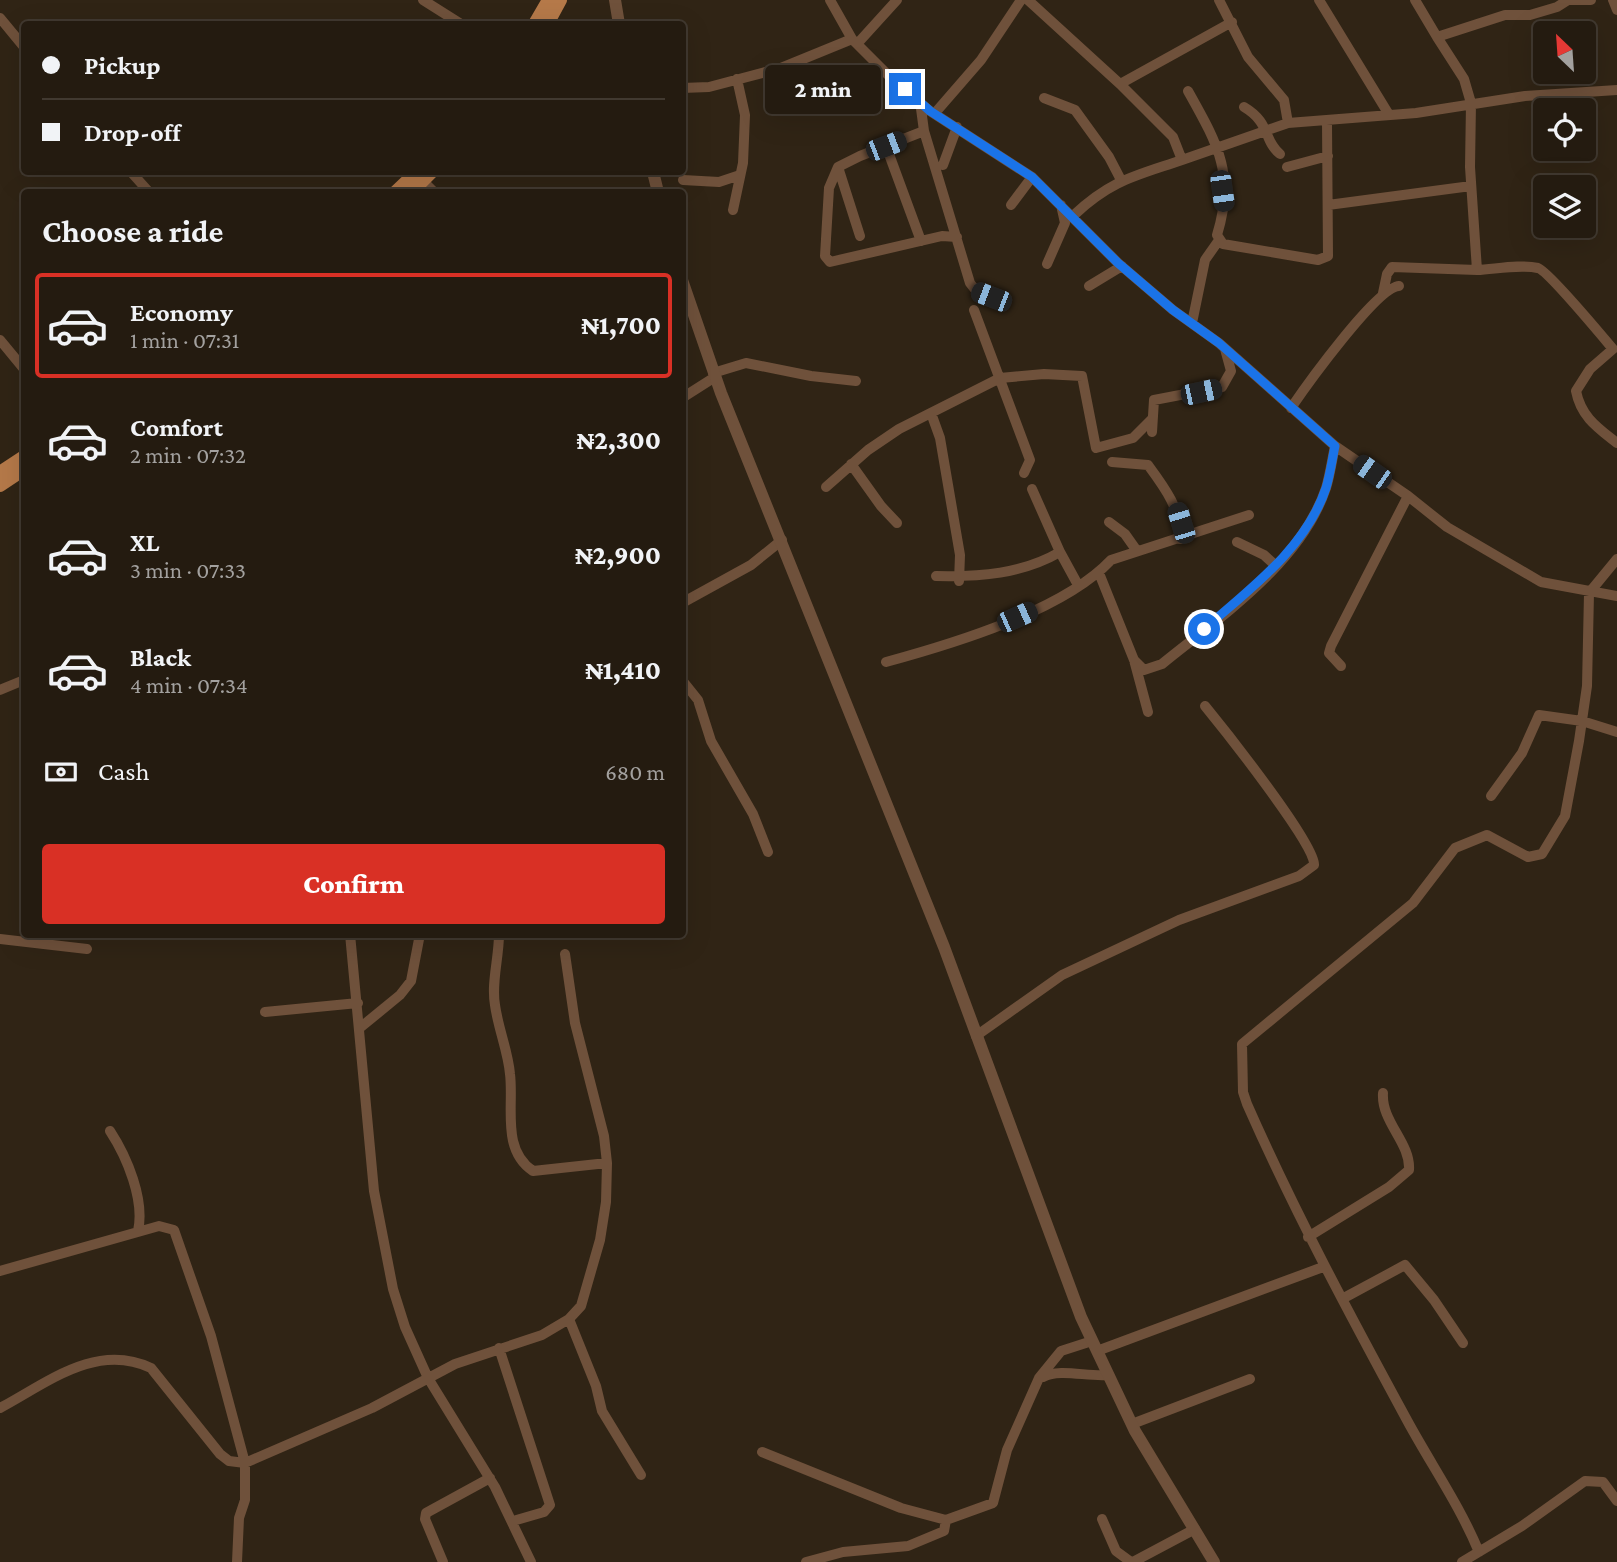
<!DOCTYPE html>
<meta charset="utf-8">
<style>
:root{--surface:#241b10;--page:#30281e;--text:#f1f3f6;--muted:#a3a19f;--line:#413930;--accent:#d93025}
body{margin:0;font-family:"Crimson Pro",serif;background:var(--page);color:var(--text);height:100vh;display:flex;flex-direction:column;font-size:26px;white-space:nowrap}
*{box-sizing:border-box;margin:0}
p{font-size:23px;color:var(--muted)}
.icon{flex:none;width:38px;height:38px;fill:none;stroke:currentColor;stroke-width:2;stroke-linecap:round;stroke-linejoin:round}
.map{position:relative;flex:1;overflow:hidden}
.side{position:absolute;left:21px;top:189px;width:665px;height:749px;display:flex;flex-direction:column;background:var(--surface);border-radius:7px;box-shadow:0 7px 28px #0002,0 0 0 2px var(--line)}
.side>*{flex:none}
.guide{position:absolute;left:21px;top:21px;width:665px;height:154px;border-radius:7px;box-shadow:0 7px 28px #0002,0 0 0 2px var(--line);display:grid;align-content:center;height:154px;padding:0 21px;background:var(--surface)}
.needle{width:46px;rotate:335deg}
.buttons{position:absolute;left:1533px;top:21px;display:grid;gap:14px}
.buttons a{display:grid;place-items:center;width:63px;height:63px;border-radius:7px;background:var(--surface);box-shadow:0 7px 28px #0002,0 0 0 2px var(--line);font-size:35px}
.end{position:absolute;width:32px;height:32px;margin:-16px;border:9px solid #1a73e8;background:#fff;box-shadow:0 0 0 4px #fff}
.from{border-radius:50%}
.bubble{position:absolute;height:49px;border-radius:7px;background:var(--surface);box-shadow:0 7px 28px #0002,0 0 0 2px var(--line);font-size:23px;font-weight:800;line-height:49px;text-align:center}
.car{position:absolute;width:21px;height:42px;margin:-21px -10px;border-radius:9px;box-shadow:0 0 5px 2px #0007;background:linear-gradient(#222 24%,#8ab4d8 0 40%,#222 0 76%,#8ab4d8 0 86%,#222 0)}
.guide b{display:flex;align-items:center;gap:24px;height:66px;font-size:26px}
.guide b+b{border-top:2px solid var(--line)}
.guide i{width:18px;height:18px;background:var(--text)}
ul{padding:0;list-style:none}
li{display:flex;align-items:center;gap:21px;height:105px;margin:0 14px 10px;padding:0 7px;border:4px solid transparent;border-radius:7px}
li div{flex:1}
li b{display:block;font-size:26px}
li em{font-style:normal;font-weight:800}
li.selected{border-color:var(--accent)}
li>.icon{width:63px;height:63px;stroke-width:1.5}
h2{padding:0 21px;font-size:32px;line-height:84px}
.pay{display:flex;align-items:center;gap:18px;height:77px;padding:0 21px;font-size:26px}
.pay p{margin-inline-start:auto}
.cta{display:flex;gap:14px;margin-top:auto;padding:14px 21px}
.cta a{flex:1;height:80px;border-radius:7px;background:var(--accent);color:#fff;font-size:28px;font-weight:800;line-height:80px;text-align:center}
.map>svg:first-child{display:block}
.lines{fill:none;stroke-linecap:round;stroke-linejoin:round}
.minor{stroke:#6f513b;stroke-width:10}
.tertiary{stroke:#6f513b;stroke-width:12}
.primary{stroke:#b57949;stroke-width:14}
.route{stroke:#1a73e8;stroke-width:9}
</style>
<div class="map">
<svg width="1617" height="1562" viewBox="0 0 1617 1562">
<rect width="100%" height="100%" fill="#302415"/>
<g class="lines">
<path class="minor" d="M423,0L461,24
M830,0L852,39L890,77L930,111L1032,177L1118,263L1173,310L1219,343L1335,446L1408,496L1447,527L1541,582L1617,596
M1028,0L1120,84L1173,137L1182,160L1288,123L1416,113L1525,96L1617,90
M1219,0L1248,57L1284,100L1288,123
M1319,0L1388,113
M1415,0L1437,37
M1591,0H1568L1557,7L1530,15H1505L1437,37L1464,79L1471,103L1470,167L1477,270C1496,269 1520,264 1538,268C1548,271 1602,336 1613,349L1590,369L1576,391C1581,417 1598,428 1617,443
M1613,0L1617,10
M0,18L24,47
M857,44L897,0
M1120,84L1232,22
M682,88L709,87L781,68L852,39
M1188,91C1217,143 1236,174 1217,235L1223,244L1318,260L1328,256L1327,123
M1044,98L1075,110L1109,157L1121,180
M920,101L924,131L970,283L977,292L991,297
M1244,107C1271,123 1263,140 1280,154
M935,113L981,60L1021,0
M924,131L860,156L838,167L829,188L825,256L830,262L942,236L957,237
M886,146L921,241
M943,165L957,127
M838,167L860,236
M1287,167L1328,156
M131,172L149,192
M422,180L434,192
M683,180L719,182L740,175
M1011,205L1032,177
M1328,205L1471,186
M733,210L743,163L745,115L737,79
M1074,215C1111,180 1135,176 1182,160
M1047,264L1065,223L1061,205
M1089,286L1122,266
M1383,293L1387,274L1392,267L1477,270
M974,310L1030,460L1024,473
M1192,323L1205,260L1219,240
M0,340L24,369
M713,373L746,363L811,376L856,381
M682,398L715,377
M1291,408C1306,386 1377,287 1399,286
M931,413L940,438L960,555L959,581
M1152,432L1154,400L1222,387L1231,371L1225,349
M1112,462L1148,465C1165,488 1181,509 1180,539
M851,464L881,506L897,523
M826,487L868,450L899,429L1000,378L1044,374L1082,376L1096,448L1133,438L1152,419
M1032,489L1060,552
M1109,522L1125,534L1137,551
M1237,542L1264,555L1275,565
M1099,573L1134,660L1148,712
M936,576C980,577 1022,574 1060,552L1078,585
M682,603L751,565L782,540
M1134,660L1144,670L1162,664C1221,616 1301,563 1326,488C1330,475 1332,460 1335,446
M886,662C952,644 1063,611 1111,560L1249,515
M1341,666L1329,653L1331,646L1408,496
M682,680L698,700L711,741L753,814L768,852
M0,690L24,680
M1491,796L1522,753L1539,715L1582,721L1617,732
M350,934L374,1191L393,1289L405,1327L428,1378L495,1487L531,1562
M499,934C499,958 491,983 495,1005C498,1028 508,1051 510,1074C514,1106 501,1150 533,1171L607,1163
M0,939L87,949
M265,1012L358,1003
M361,1027L400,995L411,981L420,934
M976,1036L1062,975L1179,920L1299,876L1314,865C1316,845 1223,728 1205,706
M110,1131C127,1157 145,1200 138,1231
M1308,1237L1389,1187L1409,1170C1411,1143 1381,1122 1383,1093
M0,1271L159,1226L174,1230L211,1336L245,1463V1500L239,1518L237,1562
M1342,1299L1405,1265L1434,1300L1463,1343
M569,1319L596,1386L602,1411L641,1475
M499,1348L550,1505L544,1512L513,1521
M1097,1351L1323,1267
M1043,1377C1060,1368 1087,1377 1108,1375
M0,1408C47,1383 96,1342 151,1368L220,1454L229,1461L245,1463L372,1408L455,1364L542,1335L569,1319L581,1306L600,1240L606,1202L607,1163L604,1136L575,1023L565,954
M1132,1424L1250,1379
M762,1452L901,1508L946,1520L993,1503L1007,1450L1039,1378L1061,1351L1092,1341
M1102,1519L1116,1551L1131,1562
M1479,1552C1460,1506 1432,1466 1408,1422C1351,1317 1295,1213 1247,1104L1243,1092L1242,1044L1413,903L1455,848L1487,835L1528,857L1542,854L1565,816L1579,741L1587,686L1589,593L1617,559
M443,1562L425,1519L426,1513L490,1478
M806,1562L843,1552L908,1546L944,1531L946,1520
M1133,1562L1195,1529
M1462,1562L1522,1526L1585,1481L1603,1482L1617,1501"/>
<path class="tertiary" d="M615,0L619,24
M653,172L658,192
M682,280L721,393L944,947L1081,1317L1135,1431L1214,1562"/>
<path class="primary" d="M535,24L549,0
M547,24L560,0
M396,192L417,172
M411,192L431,172
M0,473L24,457
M0,485L24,469"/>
</g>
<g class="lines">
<path class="route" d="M905,89L930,111L1032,177L1118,263L1173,310L1219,343L1335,446C1332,460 1330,475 1326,488C1306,548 1250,589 1204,629"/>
</g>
</svg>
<div class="buttons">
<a><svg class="needle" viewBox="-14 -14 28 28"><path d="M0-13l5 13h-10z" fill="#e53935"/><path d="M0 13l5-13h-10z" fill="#a3a19f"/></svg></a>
<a><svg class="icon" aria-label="locate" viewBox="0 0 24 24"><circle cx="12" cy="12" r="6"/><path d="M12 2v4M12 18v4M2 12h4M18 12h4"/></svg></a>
<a><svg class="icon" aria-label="layers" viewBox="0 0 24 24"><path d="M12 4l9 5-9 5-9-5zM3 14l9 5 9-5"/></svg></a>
</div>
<i class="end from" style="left:1204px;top:629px"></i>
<i class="end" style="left:905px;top:89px"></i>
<div class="bubble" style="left:765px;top:65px;width:116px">2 min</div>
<i class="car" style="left:886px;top:146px;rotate:69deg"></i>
<i class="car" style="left:1222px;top:191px;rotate:172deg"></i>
<i class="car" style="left:991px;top:297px;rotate:291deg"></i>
<i class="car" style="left:1201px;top:392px;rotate:78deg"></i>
<i class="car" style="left:1372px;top:472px;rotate:305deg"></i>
<i class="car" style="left:1181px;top:523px;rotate:343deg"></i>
<i class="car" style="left:1017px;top:617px;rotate:66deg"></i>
<div class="guide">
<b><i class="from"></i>Pickup</b>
<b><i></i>Drop-off</b>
</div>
<section class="side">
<h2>Choose a ride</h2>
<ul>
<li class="selected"><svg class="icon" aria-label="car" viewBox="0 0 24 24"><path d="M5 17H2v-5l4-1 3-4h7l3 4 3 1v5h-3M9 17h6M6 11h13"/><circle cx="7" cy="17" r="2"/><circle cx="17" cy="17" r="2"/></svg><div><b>Economy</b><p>1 min · 07:31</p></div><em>₦1,700</em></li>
<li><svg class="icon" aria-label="car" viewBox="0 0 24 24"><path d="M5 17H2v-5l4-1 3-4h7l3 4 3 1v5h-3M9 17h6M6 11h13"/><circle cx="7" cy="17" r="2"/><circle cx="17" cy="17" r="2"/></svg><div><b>Comfort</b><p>2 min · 07:32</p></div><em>₦2,300</em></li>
<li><svg class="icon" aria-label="car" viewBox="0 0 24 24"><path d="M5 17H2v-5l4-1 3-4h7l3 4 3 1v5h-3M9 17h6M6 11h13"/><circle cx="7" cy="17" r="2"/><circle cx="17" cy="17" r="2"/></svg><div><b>XL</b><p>3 min · 07:33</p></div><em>₦2,900</em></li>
<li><svg class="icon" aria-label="car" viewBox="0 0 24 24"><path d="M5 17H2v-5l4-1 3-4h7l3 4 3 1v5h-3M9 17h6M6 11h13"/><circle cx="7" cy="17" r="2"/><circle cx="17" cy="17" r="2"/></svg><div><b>Black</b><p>4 min · 07:34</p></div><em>₦1,410</em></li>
</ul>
<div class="pay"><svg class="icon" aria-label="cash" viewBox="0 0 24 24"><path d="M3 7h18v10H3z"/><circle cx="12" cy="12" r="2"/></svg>Cash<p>680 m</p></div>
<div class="cta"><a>Confirm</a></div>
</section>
</div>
